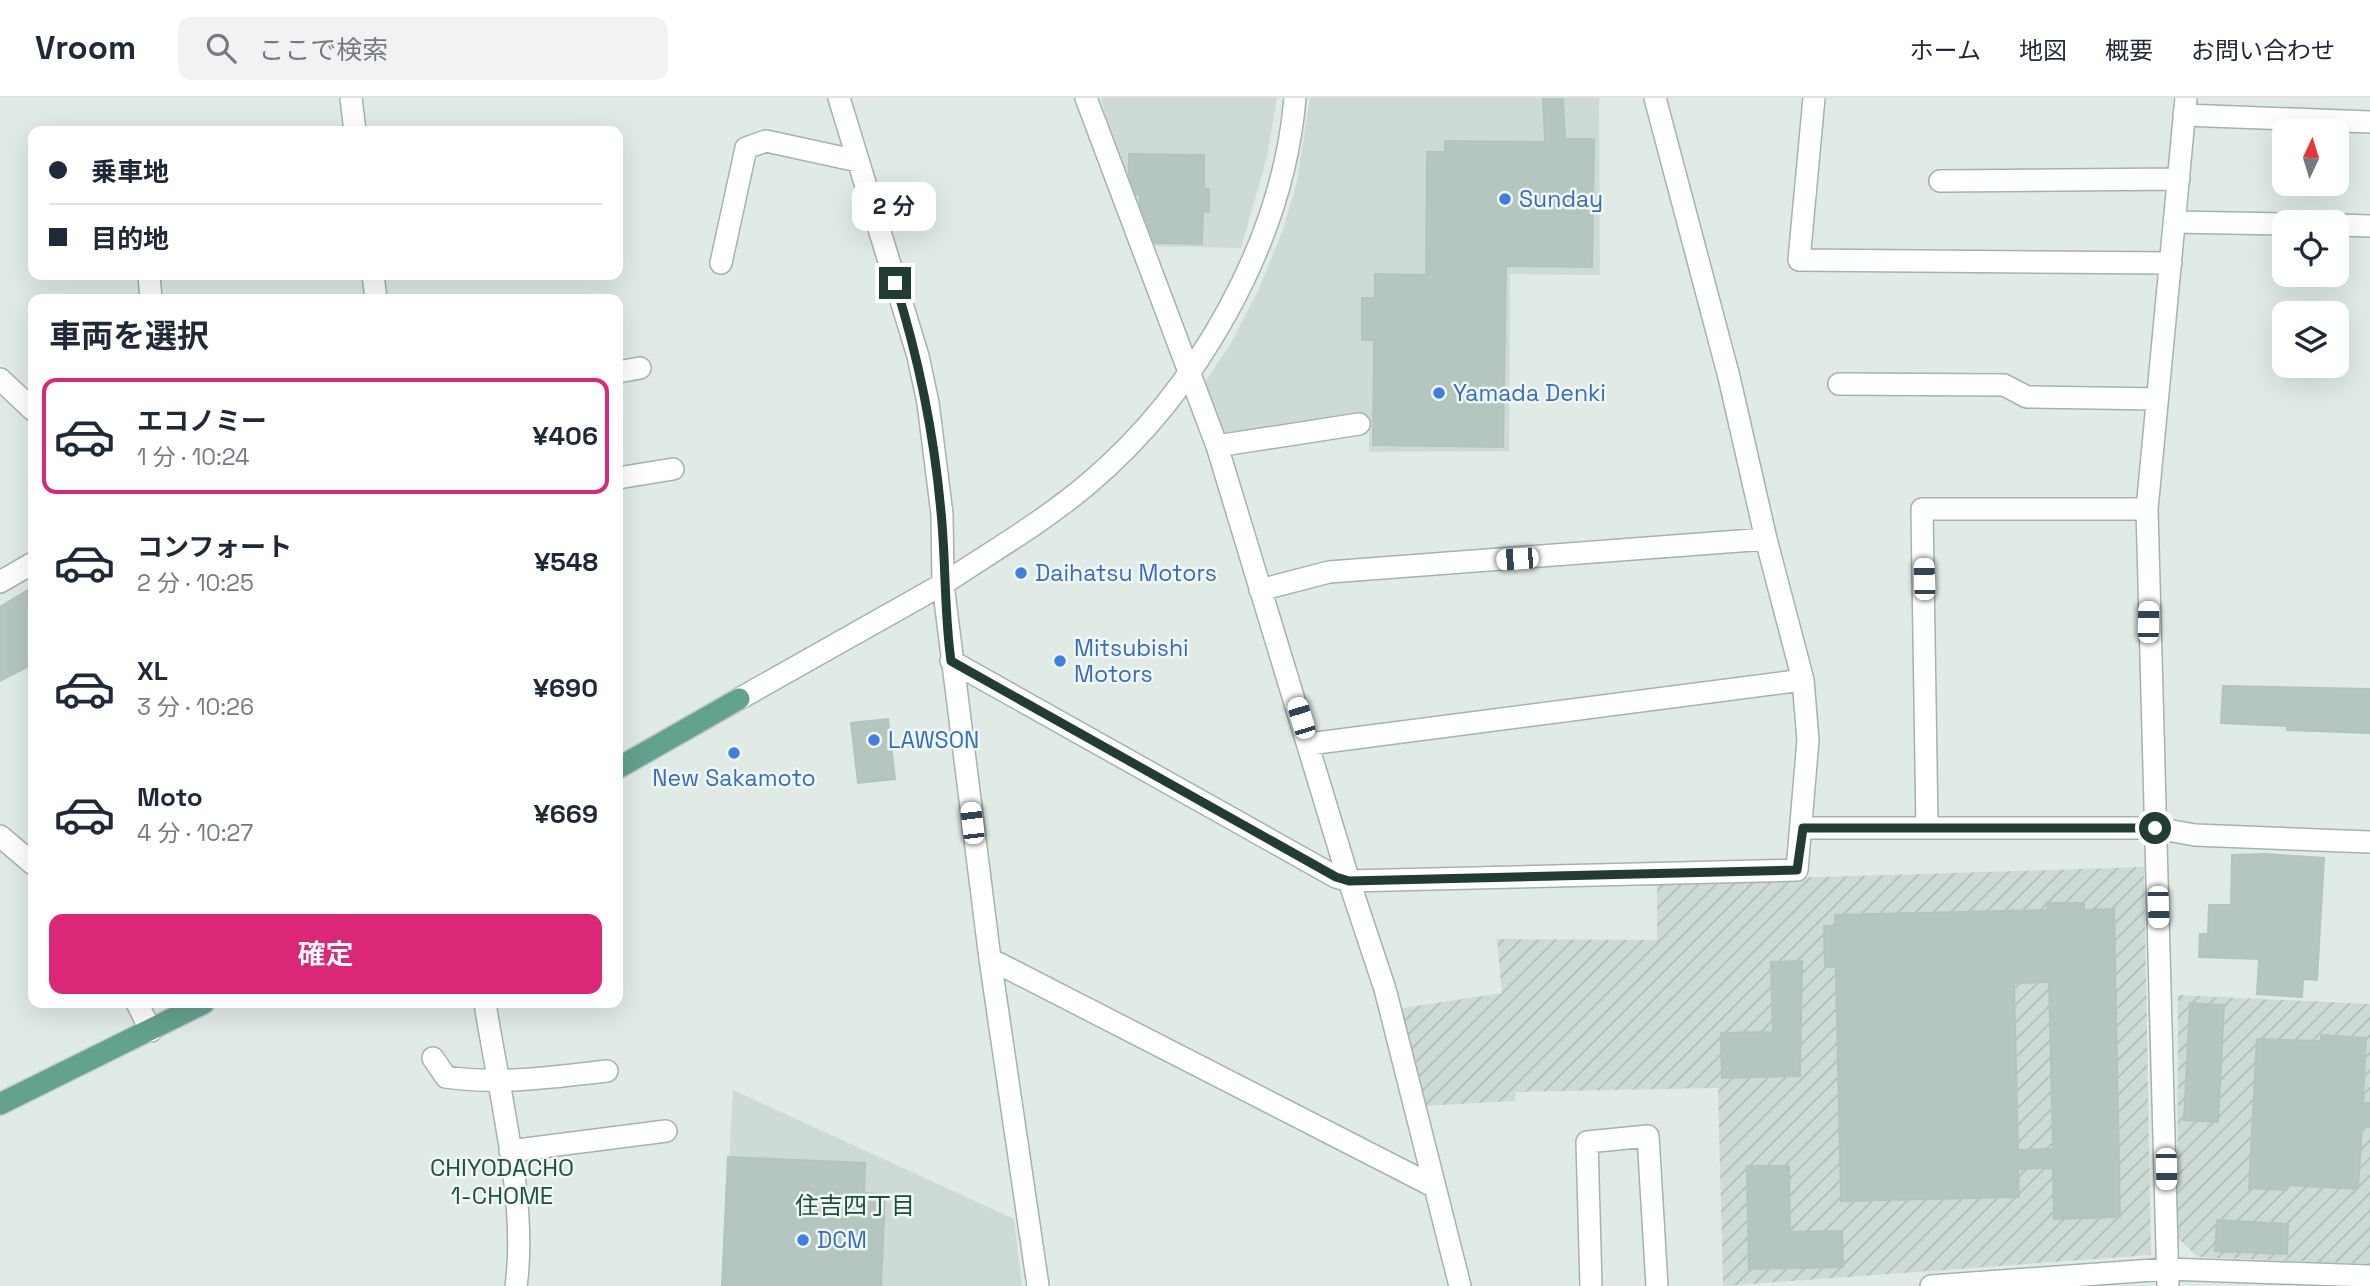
<!DOCTYPE html>
<html lang="ja">
<meta charset="utf-8">
<style>
:root{--surface:#fff;--page:#f2f2f3;--text:#1f2937;--muted:#747a83;--line:#e0e1e3;--accent:#db2777}
body{margin:0;font-family:"Space Grotesk","Noto Sans JP",sans-serif;background:var(--page);color:var(--text);height:100vh;display:flex;flex-direction:column;font-size:26px;white-space:nowrap}
*{box-sizing:border-box;margin:0}
p{font-size:23px;color:var(--muted)}
.icon{flex:none;width:38px;height:38px;fill:none;stroke:currentColor;stroke-width:2;stroke-linecap:round;stroke-linejoin:round}
.map{position:relative;flex:1;overflow:hidden}
.side{position:absolute;left:28px;top:196px;width:595px;height:714px;display:flex;flex-direction:column;background:var(--surface);border-radius:14px;box-shadow:0 7px 28px #0002}
.side>*{flex:none}
.banner{position:absolute;left:28px;top:28px;width:595px;height:154px;border-radius:14px;box-shadow:0 7px 28px #0002;display:grid;align-content:center;height:154px;padding:0 21px;background:var(--surface)}
.needle{width:46px;rotate:4deg}
.fabs{position:absolute;left:2272px;top:21px;display:grid;gap:14px}
.fabs a{display:grid;place-items:center;width:77px;height:77px;border-radius:14px;background:var(--surface);box-shadow:0 7px 28px #0002;font-size:35px}
.end{position:absolute;width:32px;height:32px;margin:-16px;border:9px solid #203c33;background:#fff;box-shadow:0 0 0 4px #fff}
.from{border-radius:50%}
.bubble{position:absolute;height:49px;border-radius:14px;background:var(--surface);box-shadow:0 7px 28px #0002;font-size:23px;font-weight:600;line-height:49px;text-align:center}
.car{position:absolute;width:21px;height:42px;margin:-21px -10px;border-radius:9px;box-shadow:0 0 5px 2px #0007;background:linear-gradient(#fff 24%,#345 0 40%,#fff 0 76%,#345 0 86%,#fff 0)}
.banner b{display:flex;align-items:center;gap:24px;height:66px;font-size:26px}
.banner b+b{border-top:2px solid var(--line)}
.banner i{width:18px;height:18px;background:var(--text)}
ul{padding:0;list-style:none}
li{display:flex;align-items:center;gap:21px;height:116px;margin:0 14px 10px;padding:0 7px;border:4px solid transparent;border-radius:14px}
li div{flex:1}
li b{display:block;font-size:26px}
li em{font-style:normal;font-weight:600}
li.active{border-color:var(--accent)}
li>.icon{width:63px;height:63px;stroke-width:1.5}
h2{padding:0 21px;font-size:32px;line-height:84px}
.cta{display:flex;gap:14px;margin-top:auto;padding:14px 21px}
.cta a{flex:1;height:80px;border-radius:14px;background:var(--accent);color:#fff;font-size:28px;font-weight:600;line-height:80px;text-align:center}
header{display:flex;align-items:center;gap:42px;box-sizing:border-box;height:98px;padding:0 35px;background:var(--surface);border-bottom:2px solid var(--line)}
header strong{font-size:33px}
nav{display:flex;gap:38px;margin-inline-start:auto;font-size:24px}
.search{width:490px;height:63px;background:var(--page);display:flex;align-items:center;gap:18px;box-sizing:border-box;padding:0 24px;border-radius:14px;color:var(--muted);font-size:26px}
.map>svg:first-child{display:block}
.built{fill:#cedbd5}
.industrial{fill:url(#industrial-furrows)}
.building{fill:#b5c6bf;stroke:#b2c5bc;stroke-width:2;fill-rule:evenodd}
.lines{fill:none;stroke-linecap:round;stroke-linejoin:round}
.minor-casing{stroke:#a3b3ad;stroke-width:24}
.major-casing{stroke:#c1c8c6;stroke-width:24}
.minor{stroke:#fff;stroke-width:21}
.major{stroke:#63a28f;stroke-width:21}
.route{stroke:#203c33;stroke-width:9}
.shop-dot{fill:#3f7fe0;stroke:#f1f8f4;stroke-width:2.5}
.labels{text-anchor:middle;stroke-width:5;stroke-linejoin:round;paint-order:stroke}
.shop-label{font-size:23px;fill:#366cbe;stroke:#f1f8f4;text-anchor:start}
.neighbourhood-label{font-size:24px;fill:#1c4f40;stroke:#f1f8f4}
</style>
<header>
<strong>Vroom</strong>
<div class="search"><svg class="icon" aria-label="search" viewBox="0 0 24 24"><circle cx="10" cy="10" r="6"/><path d="M15 15l6 6"/></svg>ここで検索</div>
<nav><a>ホーム</a><a>地図</a><a>概要</a><a>お問い合わせ</a></nav>
</header>
<div class="map">
<svg width="2370" height="1188" viewBox="0 0 2370 1188">
<defs>
<pattern id="industrial-furrows" width="10" height="10" patternUnits="userSpaceOnUse" patternTransform="scale(1.75)"><rect width="10" height="10" fill="#cedbd5"/><path d="M-1 1l2-2M0 10L10 0M9 11l2-2" fill="none" stroke="#b1bdb7"/></pattern>
</defs>
<rect width="100%" height="100%" fill="#e0ebe6"/>
<path class="built" d="M1101,0H1277L1267,59L1241,150L1138,148Z
M1310,0H1599L1600,177L1510,176L1509,353L1369,354V317L1215,336L1201,290L1231,245L1258,193L1282,134L1297,84Z
M733,992L1014,1121L1022,1188H722Z"/>
<path class="industrial" d="M2144,769L2151,1157L1723,1188L1718,990L1516,994L1515,1003L1421,1008L1397,911L1502,895L1497,841L1657,842V784Z
M2178,897L2370,906V1166L2198,1159L2177,1139Z"/>
<path class="building" d="M1543,0H1563L1565,41H1594L1592,169L1506,168L1503,349L1373,347L1374,242H1362V200H1375V176L1426,177L1427,54H1445V43L1545,44Z
M1129,56L1204,57V90L1209,91V114L1203,113L1202,146L1155,145L1140,107V97L1136,96L1129,77Z
M33,489V566L0,583V509Z
M2223,588L2370,591V635L2287,632V628L2221,625Z
M888,621L895,681L858,685L851,625Z
M2265,756L2324,760L2317,882L2303,881L2302,899L2257,896L2259,861L2199,859L2200,836H2208L2209,807H2231L2232,757Z
M2047,805H2084V812L2114,811L2120,1119L2054,1121L2053,1070L2018,1071L2019,1099L1841,1103L1836,869H1825L1824,828H1835V817L2048,812ZM2049,884L2053,1051L2018,1052L2014,885Z
M1802,863L1800,978L1722,980L1721,935L1773,934L1771,864Z
M2190,905L2224,907L2218,1024L2184,1022Z
M2321,937L2366,940L2363,1005H2370V1029L2362,1028L2358,1091L2287,1087V1092L2249,1090L2257,941L2321,943Z
M728,1059L865,1065L864,1095L885,1096L881,1188H722Z
M1747,1068H1789L1790,1134L1842,1133L1843,1169L1749,1171Z
M2217,1122L2288,1126L2287,1156L2215,1153Z"/>
<g class="lines">
<g class="minor-casing">
<path id="minor" d="M351,0L355,33
M1086,0L1217,348L1349,783L1385,891L1460,1188
M1814,0L1799,162L2171,165
M2184,17L2370,24
M1940,83L2179,81
M2175,124L2284,126
M2336,127L2370,128
M721,165L746,50L766,43L858,63
M149,177L151,201
M373,177L376,201
M618,274L640,270
M0,281L33,312
M1839,286L2004,287L2027,299L2157,301
M1217,348L1359,326
M618,380L673,371
M0,484L33,465
M1260,492L1329,474L1766,441
M951,563L1336,779L1349,783L1797,772L1808,642L1803,582L1766,441L1729,279L1655,0
M739,601L943,486L942,416L928,305L918,258L839,0
M1309,646L1803,582
M1803,730H2155L2195,737L2370,744
M1927,730L1922,411H2147
M0,738L33,766
M990,861L1433,1088
M137,905L151,933
M485,905C498,990 528,1105 516,1188
M433,960L446,979C499,987 554,979 607,973
M510,1053L666,1033
M1038,1188L990,861L943,486C991,454 1043,424 1088,386C1197,294 1283,144 1295,0
M1591,1188L1587,1044L1648,1038L1657,1188
M1931,1188L2167,1171L2370,1178
M2168,1188L2147,411L2186,0"/>
</g>
<g class="major-casing">
<path id="major" d="M618,670L739,601
M0,1006L204,905"/>
</g>
<use href="#minor" class="minor"/>
<use href="#major" class="major"/>
</g>
<g class="lines">
<path class="route" d="M895,185C919,261 934,335 941,414C946,464 944,513 951,563L1336,779L1349,783L1797,772L1803,730H2155"/>
</g>
<g class="shop-dot">
<circle cx="1505" cy="101" r="7"/>
<circle cx="1439" cy="295" r="7"/>
<circle cx="1021" cy="475" r="7"/>
<circle cx="1060" cy="563" r="7"/>
<circle cx="874" cy="642" r="7"/>
<circle cx="734" cy="655" r="7"/>
<circle cx="803" cy="1142" r="7"/>
</g>
<g class="labels">
<g class="shop-label">
<text x="1519" y="109">Sunday</text>
<text x="1453" y="303">Yamada Denki</text>
<text x="1035" y="483">Daihatsu Motors</text>
<text x="1074" y="558">Mitsubishi<tspan x="1074" dy="26">Motors</tspan></text>
<text x="888" y="650">LAWSON</text>
<text x="734" y="688" text-anchor="middle">New Sakamoto</text>
<text x="817" y="1150">DCM</text>
</g>
<g class="neighbourhood-label">
<text x="502" y="1078">CHIYODACHO<tspan x="502" dy="28">1-CHOME</tspan></text>
<text x="855" y="1116">住吉四丁目</text>
</g>
</g>
</svg>
<div class="fabs">
<a><svg class="needle" viewBox="-14 -14 28 28"><path d="M0-13l5 13h-10z" fill="#e53935"/><path d="M0 13l5-13h-10z" fill="#747a83"/></svg></a>
<a><svg class="icon" aria-label="locate" viewBox="0 0 24 24"><circle cx="12" cy="12" r="6"/><path d="M12 2v4M12 18v4M2 12h4M18 12h4"/></svg></a>
<a><svg class="icon" aria-label="layers" viewBox="0 0 24 24"><path d="M12 4l9 5-9 5-9-5zM3 14l9 5 9-5"/></svg></a>
</div>
<i class="end from" style="left:2155px;top:730px"></i>
<i class="end" style="left:895px;top:185px"></i>
<div class="bubble" style="left:852px;top:84px;width:84px">2 分</div>
<i class="car" style="left:1517px;top:461px;rotate:266deg"></i>
<i class="car" style="left:1924px;top:481px;rotate:358deg"></i>
<i class="car" style="left:2148px;top:524px;rotate:1deg"></i>
<i class="car" style="left:1301px;top:620px;rotate:343deg"></i>
<i class="car" style="left:972px;top:725px;rotate:353deg"></i>
<i class="car" style="left:2158px;top:809px;rotate:178deg"></i>
<i class="car" style="left:2166px;top:1071px;rotate:179deg"></i>
<div class="banner">
<b><i class="from"></i>乗車地</b>
<b><i></i>目的地</b>
</div>
<section class="side">
<h2>車両を選択</h2>
<ul>
<li class="active"><svg class="icon" aria-label="car" viewBox="0 0 24 24"><path d="M5 17H2v-5l4-1 3-4h7l3 4 3 1v5h-3M9 17h6M6 11h13"/><circle cx="7" cy="17" r="2"/><circle cx="17" cy="17" r="2"/></svg><div><b>エコノミー</b><p>1 分 · 10:24</p></div><em>¥406</em></li>
<li><svg class="icon" aria-label="car" viewBox="0 0 24 24"><path d="M5 17H2v-5l4-1 3-4h7l3 4 3 1v5h-3M9 17h6M6 11h13"/><circle cx="7" cy="17" r="2"/><circle cx="17" cy="17" r="2"/></svg><div><b>コンフォート</b><p>2 分 · 10:25</p></div><em>¥548</em></li>
<li><svg class="icon" aria-label="car" viewBox="0 0 24 24"><path d="M5 17H2v-5l4-1 3-4h7l3 4 3 1v5h-3M9 17h6M6 11h13"/><circle cx="7" cy="17" r="2"/><circle cx="17" cy="17" r="2"/></svg><div><b>XL</b><p>3 分 · 10:26</p></div><em>¥690</em></li>
<li><svg class="icon" aria-label="car" viewBox="0 0 24 24"><path d="M5 17H2v-5l4-1 3-4h7l3 4 3 1v5h-3M9 17h6M6 11h13"/><circle cx="7" cy="17" r="2"/><circle cx="17" cy="17" r="2"/></svg><div><b>Moto</b><p>4 分 · 10:27</p></div><em>¥669</em></li>
</ul>
<div class="cta"><a>確定</a></div>
</section>
</div>
